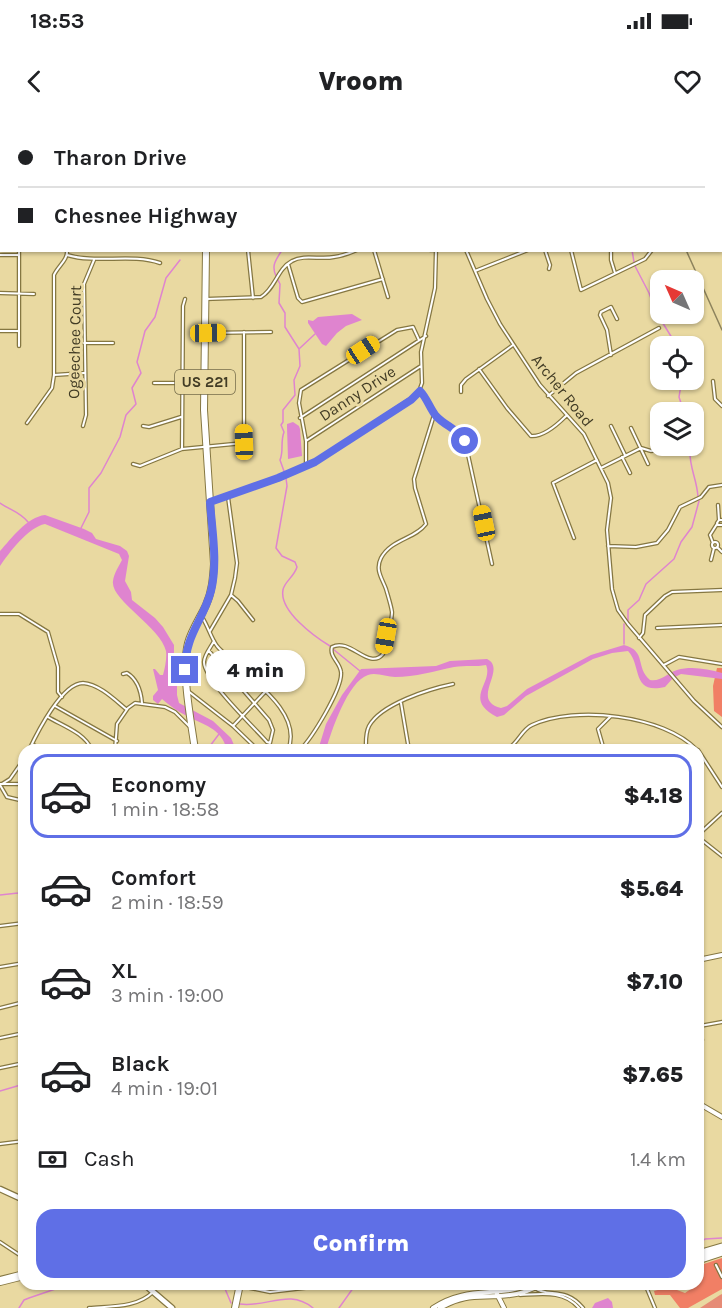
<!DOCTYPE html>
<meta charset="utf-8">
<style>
:root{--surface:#fff;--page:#f2f2f2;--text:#202124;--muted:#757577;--line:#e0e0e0;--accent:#5f6fe6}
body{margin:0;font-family:Karla,sans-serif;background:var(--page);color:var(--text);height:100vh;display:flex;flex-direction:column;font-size:22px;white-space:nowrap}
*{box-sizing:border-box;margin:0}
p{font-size:20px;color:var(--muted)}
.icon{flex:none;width:33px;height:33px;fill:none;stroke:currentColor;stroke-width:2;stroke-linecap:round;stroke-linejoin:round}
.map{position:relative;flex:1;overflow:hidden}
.side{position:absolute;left:18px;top:624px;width:686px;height:546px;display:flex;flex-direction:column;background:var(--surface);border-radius:18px;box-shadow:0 2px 4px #0004}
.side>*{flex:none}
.guide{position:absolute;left:0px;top:0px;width:723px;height:132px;box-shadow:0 2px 4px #0004;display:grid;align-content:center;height:132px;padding:0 18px;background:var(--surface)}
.needle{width:39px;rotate:315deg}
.controls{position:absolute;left:650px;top:150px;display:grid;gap:12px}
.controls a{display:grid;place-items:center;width:54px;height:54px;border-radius:12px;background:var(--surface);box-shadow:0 2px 4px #0004;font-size:30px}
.end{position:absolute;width:27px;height:27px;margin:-14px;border:8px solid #5f6fe6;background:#fff;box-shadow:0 0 0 3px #fff}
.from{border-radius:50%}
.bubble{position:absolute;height:42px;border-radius:18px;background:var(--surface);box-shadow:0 2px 4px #0004;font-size:20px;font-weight:800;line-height:42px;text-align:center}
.car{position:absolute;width:18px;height:36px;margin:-18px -9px;border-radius:8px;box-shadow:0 0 4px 2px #0007;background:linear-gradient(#f5c518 24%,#345 0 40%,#f5c518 0 76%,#345 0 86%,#f5c518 0)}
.guide b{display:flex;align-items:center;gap:21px;height:57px;font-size:22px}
.guide b+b{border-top:2px solid var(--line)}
.guide i{width:15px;height:15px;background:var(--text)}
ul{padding:10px 0 0;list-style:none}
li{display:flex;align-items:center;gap:18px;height:84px;margin:0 12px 9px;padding:0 6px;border:3px solid transparent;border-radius:18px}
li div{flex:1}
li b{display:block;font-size:22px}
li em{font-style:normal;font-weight:800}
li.current{border-color:var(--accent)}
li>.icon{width:54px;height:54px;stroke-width:1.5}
.pay{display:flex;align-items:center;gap:15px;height:66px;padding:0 18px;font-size:22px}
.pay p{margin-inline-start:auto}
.action{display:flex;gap:12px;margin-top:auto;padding:12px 18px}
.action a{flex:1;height:69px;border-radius:18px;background:var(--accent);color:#fff;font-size:24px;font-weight:800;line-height:69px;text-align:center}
.status{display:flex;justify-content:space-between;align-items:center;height:42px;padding:0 30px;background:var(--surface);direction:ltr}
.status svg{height:16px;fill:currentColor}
header{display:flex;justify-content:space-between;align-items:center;height:78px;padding:0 18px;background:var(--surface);font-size:27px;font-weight:800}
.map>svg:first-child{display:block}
.green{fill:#e68b76}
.forest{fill:#f17f65}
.water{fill:#df84cf}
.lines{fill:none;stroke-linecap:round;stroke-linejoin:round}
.stream{stroke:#df84cf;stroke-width:1.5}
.minor-casing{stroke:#857742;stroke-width:4.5}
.tertiary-casing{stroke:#857742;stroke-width:6}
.secondary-casing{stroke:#857742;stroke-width:7}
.primary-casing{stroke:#857742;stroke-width:8}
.trunk-casing{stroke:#857742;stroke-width:9}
.motorway-casing{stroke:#857742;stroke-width:10}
.minor{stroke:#fff;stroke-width:2}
.tertiary{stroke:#fff;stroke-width:4}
.secondary{stroke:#fff;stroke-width:4.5}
.primary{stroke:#fff;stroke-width:6}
.trunk{stroke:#fff;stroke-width:7}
.motorway{stroke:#fff;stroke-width:8}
.rail{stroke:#8d835d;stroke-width:1.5}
.route{stroke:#5f6fe6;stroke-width:8}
.labels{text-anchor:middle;stroke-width:6;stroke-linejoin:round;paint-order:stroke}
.shield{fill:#e9d9a1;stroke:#746b4a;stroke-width:1.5}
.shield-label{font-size:15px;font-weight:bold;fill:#423c25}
.street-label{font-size:16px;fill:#423c25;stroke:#e9d9a1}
</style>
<div class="status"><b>18:53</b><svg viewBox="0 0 49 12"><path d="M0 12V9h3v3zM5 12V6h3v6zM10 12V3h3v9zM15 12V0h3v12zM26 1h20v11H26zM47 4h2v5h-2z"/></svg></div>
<header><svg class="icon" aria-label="back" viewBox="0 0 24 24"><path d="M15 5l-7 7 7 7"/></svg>Vroom<svg class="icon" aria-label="heart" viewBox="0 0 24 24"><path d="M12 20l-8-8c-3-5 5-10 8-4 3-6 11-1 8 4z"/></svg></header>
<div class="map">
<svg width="722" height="1188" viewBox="0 0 722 1188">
<rect width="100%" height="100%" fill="#e9d9a1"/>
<path class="green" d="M722,1174V1188H700L720,1175Z"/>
<path class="forest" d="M717,548H722V597L714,591L713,566Z
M722,1138V1169L688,1188H680L670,1175H655L654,1171L669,1167L685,1173L698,1164V1146Z"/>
<path class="water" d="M352,194L362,200L346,206L337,213L326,226L322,224L308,203V200L313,201L318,197Z
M293,302L299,306L300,309L302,336L288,339L287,307V304Z
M45,395L84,409L92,413L96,419L120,426L127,431L129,436L125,461L131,472L132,480L155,498L163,507L174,525V550L177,562V575L179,583L213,601L231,618L234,625L233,630H227C221,607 203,605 185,595C177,591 169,585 162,579L158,584L153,580V576L158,570L153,549H155L160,555H163C165,548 167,538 166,531C161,507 110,480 113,461C114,453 119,446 122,440L119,434L45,404C28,407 9,433 0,446V431C11,419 27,397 45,395Z
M624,525C647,531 635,547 650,560C661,562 667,553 677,550C692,546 707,549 722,553V559L681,554L673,558L665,567C631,575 642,545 628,531L612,533L593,539L526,576L504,595L497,597C462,579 494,563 486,545C477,547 465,545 454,547C435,551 415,557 395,557C387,557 376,552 368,555C348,561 331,612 326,630H318L326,604L342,575L361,549L436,546L450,541L487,539C508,549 469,580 501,588L507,586L527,569L591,535Z
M608,1178L612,1182L613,1188H592L595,1183Z"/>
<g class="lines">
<path class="stream" d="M516,0L517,2
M638,0L639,2
M35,2L36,0
M316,2V0
M0,22H2
M632,130L634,142
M635,146L649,173L656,192L677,226
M276,156C271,145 276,140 282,130
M278,160L280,164L279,183L285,193V207L299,229L300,246L294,260L295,275L283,290V302L281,305L284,312C280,323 284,330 280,340L285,354
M300,228L315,214
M679,260L681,265L679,277L684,292
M690,326C688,346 697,358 698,377
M286,358L287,366L276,428L282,436L295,442L297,447C294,457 284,462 283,470C279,491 315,517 330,526
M0,383C10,390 20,392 28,402
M81,408L89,392V368L101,353L120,317L126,295L136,284L132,268L141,253L137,242L145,211L155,197L166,158L180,140
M628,501V490L639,480L646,464L674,439L681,422L692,407L699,381
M624,504V524
M333,529L360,551
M207,630L219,614
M0,775L18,773L24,770
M0,971L24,964
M698,1125L705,1119L722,1118
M223,1164L231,1183
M240,1184C267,1188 289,1168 313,1188
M19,1188L24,1180L29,1178L70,1164
M339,1188L356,1164"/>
<g class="minor-casing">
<path id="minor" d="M439,0L440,2
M91,2L95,0
M248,130L253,178
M374,130L388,177
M430,130H434
M466,130L487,179L500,204L540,265L584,314L608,363L611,378L607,410L612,469L618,490L628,504L694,581L722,607
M545,130L550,145L549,149
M571,130L581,170L645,139L652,130
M611,130V140L615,153
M0,135H19
M67,135C97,144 131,133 160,143
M288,144L298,178L302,182L383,159
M475,151L528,130
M0,173L34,174
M206,179L261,177C275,169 277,149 292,141C304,134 321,140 334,137C342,136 350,133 357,130
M0,211H18
M205,213L271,212
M84,223H113
M19,226V130
M611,235L607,210L600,195L601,192L611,187L617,199
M479,249L507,288L531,316C543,317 558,304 566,296
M54,255L84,253
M713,261L715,279L722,286
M154,263H181
M420,271C427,278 430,289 436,296C445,306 458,309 465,321L492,444
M461,272V265L466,259L513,225
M548,276L576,253L659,208
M300,298L426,216
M27,303L52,268L54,255V155C58,146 68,140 67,130
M83,306L86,295L84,164L94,140
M143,306L149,307L181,297
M611,306L625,335
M631,308L648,344
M306,321L421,246
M182,329L183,186L185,179
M622,337L630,353
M133,344L140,346L182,329L244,323V212
M306,347V321L299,283L301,270L397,210L413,207L419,220
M601,348L641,328L651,331L679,328
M210,382L278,359L315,342L418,274L422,263L421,232L435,168L436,130
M718,385L719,400
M722,400H719L717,403L718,405H722
M574,418L553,363L597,340
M712 425a3 3 0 1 1 6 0a3 3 0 1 1-6 0Z
M713,423L710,415L717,404
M608,426L636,427L657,423L668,410L680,387L701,377L709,367L722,365
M717,427L722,432
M711,440L714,428
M231,475L238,481L253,500
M0,494H19L48,512L58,547V572L62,577
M202,497C208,506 211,518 217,526C240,553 305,589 288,630
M657,508L722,505
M210,511L231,475L235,458L237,443L228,377
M639,518L643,513L645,495L665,476L672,472L722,470
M209,531L269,600L273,610L270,623L267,622C254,607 204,560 204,542C204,535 211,527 214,521
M664,545L679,537L722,544
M123,554L127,553C137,559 141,571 142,583
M188,571L233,606L258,630
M401,583L409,630
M55,586L117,621
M48,597C63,606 85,613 92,630
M233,606L265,572
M32,624L42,630
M29,630C37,613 62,563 83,563C99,564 115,580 126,589
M115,630L117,604L128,588L135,583L165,587L175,592L189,606
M185,630L192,625
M300,630C312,618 343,568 341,552C340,542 329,537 332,527C350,517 369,551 383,534C385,523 392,503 392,492C391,485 388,476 386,469C382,458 375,450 381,438C391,419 415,419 426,404L415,368L414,359L434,295
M366,630C366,622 365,614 369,606C381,584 429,569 453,564
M506,630C518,624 521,610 532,605C575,585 664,595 697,630
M604,630L598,609L610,597
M698,630L722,667
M0,664H24
M2,664L10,659L24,639
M0,665L7,677L24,681
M698,715L722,693
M698,717L722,736
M0,806L24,803
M0,847L24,843
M0,888L24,882
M698,894L702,920
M700,906L722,902
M0,918L24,913
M0,948L24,943
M0,1024L24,1021
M0,1122L24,1138
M716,1145L722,1157
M645,1164L655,1188
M240,1166L270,1172L329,1165
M535,1168C548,1178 565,1166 583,1188
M520,1175C542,1174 564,1170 579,1188
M89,1188C111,1186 137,1188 153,1172"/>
</g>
<g class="tertiary-casing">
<path id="tertiary" d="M0,109L2,110
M698,840L722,835
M698,983L722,997
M497,1164V1174L504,1188
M433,1188C467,1165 498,1178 533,1164
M440,1188C468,1172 482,1179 510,1175C521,1174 533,1169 542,1164"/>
</g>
<g class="secondary-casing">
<path id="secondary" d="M0,1069L24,1080
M144,1164L172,1188"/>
</g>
<g class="primary-casing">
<path id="primary" d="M211,2V0
M195,630C191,601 181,551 188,523C192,509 200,498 206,485C212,472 213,458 214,444L204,290L206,130
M235,1188L240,1164"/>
</g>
<g class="trunk-casing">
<path id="trunk" d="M698,1134L722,1127
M698,1140L722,1132"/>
</g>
<g class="motorway-casing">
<path id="motorway" d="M0,1161L24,1155"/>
</g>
<use href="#minor" class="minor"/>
<use href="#tertiary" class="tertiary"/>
<use href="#secondary" class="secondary"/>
<use href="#primary" class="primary"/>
<use href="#trunk" class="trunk"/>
<use href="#motorway" class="motorway"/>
<path class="rail" d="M665,2V0
M686,130L722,210"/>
</g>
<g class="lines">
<path class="route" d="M185,550C185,515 203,501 211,471C218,442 212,410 210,382L278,358L315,342L411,280L420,271C427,278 430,289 436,296C445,306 458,309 465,321"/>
</g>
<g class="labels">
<rect class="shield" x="175" y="250" width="60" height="24" rx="4.5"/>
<g class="shield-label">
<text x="205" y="267">US 221</text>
</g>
<g class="street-label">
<text transform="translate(74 222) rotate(-89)" y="6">Ogeechee Court</text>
<text transform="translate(563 270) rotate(51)" y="6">Archer Road</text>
<text transform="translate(357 273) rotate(-33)" y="6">Danny Drive</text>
</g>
</g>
</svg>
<div class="controls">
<a><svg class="needle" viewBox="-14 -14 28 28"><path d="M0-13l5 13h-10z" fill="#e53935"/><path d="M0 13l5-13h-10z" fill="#757577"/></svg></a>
<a><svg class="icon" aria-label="locate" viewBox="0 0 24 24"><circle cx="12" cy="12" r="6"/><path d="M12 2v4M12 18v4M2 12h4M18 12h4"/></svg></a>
<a><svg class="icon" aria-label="layers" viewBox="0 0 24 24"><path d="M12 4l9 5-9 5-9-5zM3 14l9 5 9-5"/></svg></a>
</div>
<i class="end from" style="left:465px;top:321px"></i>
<i class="end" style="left:185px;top:550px"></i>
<div class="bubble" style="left:206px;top:530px;width:99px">4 min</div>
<i class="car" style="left:208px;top:213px;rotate:89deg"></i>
<i class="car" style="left:363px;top:230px;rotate:57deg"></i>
<i class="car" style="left:244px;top:322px;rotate:358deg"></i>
<i class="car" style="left:484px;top:403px;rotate:348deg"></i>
<i class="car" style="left:386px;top:516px;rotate:190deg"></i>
<div class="guide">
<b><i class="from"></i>Tharon Drive</b>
<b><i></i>Chesnee Highway</b>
</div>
<section class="side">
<ul>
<li class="current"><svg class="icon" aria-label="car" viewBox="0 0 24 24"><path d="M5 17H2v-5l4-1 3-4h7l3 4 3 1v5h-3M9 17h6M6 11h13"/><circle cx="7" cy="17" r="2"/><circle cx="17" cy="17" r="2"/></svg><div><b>Economy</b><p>1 min · 18:58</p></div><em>$4.18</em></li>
<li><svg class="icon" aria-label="car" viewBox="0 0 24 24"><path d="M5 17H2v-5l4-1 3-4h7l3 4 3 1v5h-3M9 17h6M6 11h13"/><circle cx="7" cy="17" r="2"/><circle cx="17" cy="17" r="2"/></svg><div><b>Comfort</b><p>2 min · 18:59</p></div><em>$5.64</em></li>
<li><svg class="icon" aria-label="car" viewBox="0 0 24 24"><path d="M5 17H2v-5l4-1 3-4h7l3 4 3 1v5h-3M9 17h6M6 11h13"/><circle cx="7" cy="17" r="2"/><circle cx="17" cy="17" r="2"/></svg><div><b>XL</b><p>3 min · 19:00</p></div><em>$7.10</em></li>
<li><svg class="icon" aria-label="car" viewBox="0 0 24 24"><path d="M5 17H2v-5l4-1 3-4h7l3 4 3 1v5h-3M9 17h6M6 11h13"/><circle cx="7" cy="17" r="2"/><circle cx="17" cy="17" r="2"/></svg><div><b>Black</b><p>4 min · 19:01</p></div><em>$7.65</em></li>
</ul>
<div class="pay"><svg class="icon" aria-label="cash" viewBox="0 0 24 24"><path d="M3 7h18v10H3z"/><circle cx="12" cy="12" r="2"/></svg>Cash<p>1.4 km</p></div>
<div class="action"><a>Confirm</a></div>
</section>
</div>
